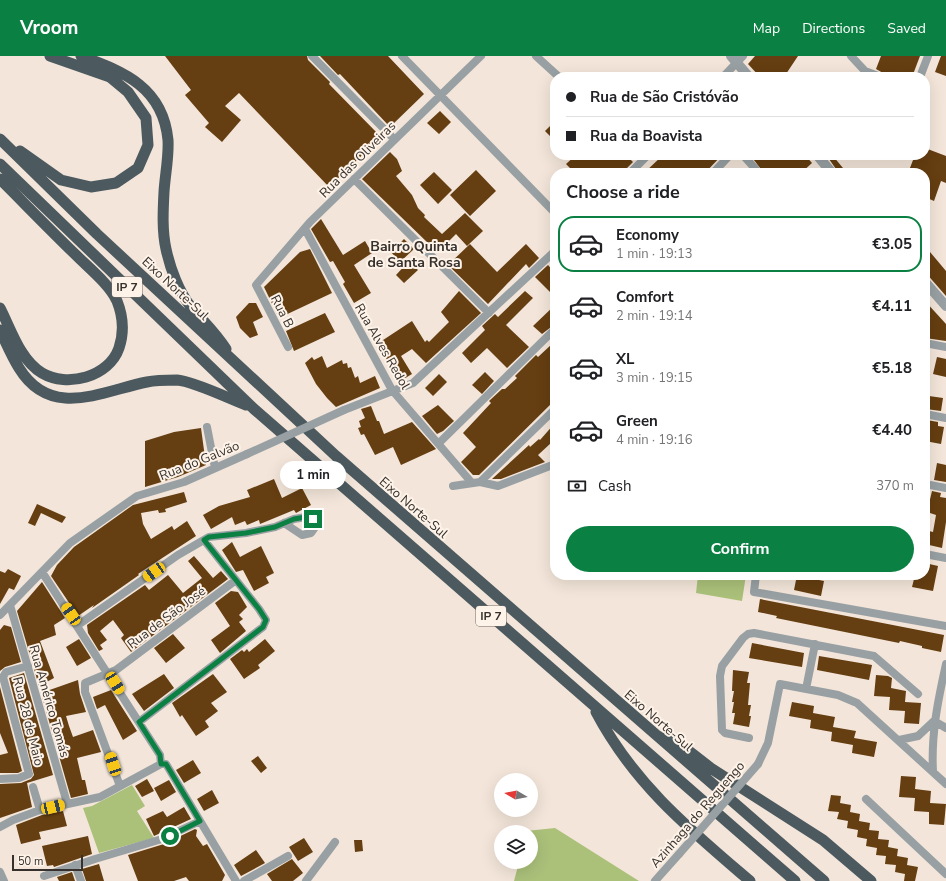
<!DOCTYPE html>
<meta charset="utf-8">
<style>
:root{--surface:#fff;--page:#f2f2f2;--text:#202124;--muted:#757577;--line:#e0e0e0;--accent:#0b8043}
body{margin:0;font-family:"Nunito Sans",sans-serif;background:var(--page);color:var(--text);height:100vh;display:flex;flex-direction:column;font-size:15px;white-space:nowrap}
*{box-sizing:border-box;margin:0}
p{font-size:13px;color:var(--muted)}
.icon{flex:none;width:22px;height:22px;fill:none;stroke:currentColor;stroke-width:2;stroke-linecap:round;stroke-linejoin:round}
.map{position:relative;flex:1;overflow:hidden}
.drawer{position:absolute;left:550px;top:112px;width:380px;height:412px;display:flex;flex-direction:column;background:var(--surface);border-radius:16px;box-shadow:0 4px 16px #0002}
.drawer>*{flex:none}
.guide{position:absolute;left:550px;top:16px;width:380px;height:88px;border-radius:16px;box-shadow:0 4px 16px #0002;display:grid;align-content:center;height:88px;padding:0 16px;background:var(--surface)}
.needle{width:26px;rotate:280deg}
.tools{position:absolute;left:494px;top:717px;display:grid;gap:8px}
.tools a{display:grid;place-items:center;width:44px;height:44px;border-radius:50%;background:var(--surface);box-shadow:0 4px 16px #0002;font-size:20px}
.scale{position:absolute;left:12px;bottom:10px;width:71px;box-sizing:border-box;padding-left:4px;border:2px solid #36312c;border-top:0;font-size:11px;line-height:14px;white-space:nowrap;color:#36312c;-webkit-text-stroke:3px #fef3e9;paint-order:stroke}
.end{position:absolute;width:18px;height:18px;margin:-9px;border:5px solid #0b8043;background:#fff;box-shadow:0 0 0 2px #fff}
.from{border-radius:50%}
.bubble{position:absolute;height:28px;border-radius:14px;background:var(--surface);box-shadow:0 4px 16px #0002;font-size:13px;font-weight:700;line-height:28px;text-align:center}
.car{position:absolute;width:12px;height:24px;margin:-12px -6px;border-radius:5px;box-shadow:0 0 3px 1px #0007;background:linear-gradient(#f5c518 24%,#345 0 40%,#f5c518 0 76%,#345 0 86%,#f5c518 0)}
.guide b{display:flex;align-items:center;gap:14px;height:38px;font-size:15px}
.guide b+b{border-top:1px solid var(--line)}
.guide i{width:10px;height:10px;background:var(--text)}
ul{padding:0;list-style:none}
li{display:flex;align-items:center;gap:12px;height:56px;margin:0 8px 6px;padding:0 8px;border:2px solid transparent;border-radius:16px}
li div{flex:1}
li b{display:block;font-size:15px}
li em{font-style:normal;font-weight:700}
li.active{border-color:var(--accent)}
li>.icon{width:36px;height:36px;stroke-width:1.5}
h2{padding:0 16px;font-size:18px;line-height:48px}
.pay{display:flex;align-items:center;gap:10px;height:44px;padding:0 16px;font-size:15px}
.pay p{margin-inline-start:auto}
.primary-button{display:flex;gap:8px;margin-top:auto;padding:8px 16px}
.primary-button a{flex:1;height:46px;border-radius:24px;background:var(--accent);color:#fff;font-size:16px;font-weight:700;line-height:46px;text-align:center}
header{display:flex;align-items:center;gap:24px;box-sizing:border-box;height:56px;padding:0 20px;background:var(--accent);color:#fff}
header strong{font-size:19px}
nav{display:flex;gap:22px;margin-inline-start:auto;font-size:14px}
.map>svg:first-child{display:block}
.green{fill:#abc17a}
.building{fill:#653e11}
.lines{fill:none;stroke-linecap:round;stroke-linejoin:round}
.minor{stroke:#98a0a3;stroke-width:8}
.tertiary{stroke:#98a0a3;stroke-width:10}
.trunk{stroke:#4c5a60;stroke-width:11}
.minor-bridge{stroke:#98a0a3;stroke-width:8}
.route{stroke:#0b8043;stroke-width:5}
.labels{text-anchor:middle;stroke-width:4;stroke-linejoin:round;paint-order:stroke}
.shield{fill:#fef3e9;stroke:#726b65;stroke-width:1}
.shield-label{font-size:12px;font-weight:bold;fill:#36312c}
.street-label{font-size:13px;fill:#36312c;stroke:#fef3e9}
.neighbourhood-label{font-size:14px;font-weight:bold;fill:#36312c;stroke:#fef3e9}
</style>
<header>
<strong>Vroom</strong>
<nav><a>Map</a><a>Directions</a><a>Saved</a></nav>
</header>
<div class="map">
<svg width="946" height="825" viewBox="0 0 946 825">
<rect width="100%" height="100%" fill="#f3e5d9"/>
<path class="green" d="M698,519H746L742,545L696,537Z
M132,729L145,750L137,755L154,782L99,797L83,752L92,750Z
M555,772L639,825H514L519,806H531V776L526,775Z"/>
<path class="building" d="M165,0H307L308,4L330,26L329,28L381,81L329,131L239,37L225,50L241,64L222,86L205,71L209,67L185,39L191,34Z
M320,0H388L424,38L390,71L340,18L338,19Z
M755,0H798L784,21H760L748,8Z
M881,0H920L912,21H890L876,13Z
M941,0H946V20L935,16Z
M440,55L451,66L439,78L427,67Z
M552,68L555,72V85L545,75Z
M925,92L946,100V127L941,125L934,145L925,141V117H908L915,99H925Z
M390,96L397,103L402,115L396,120L412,139L418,152L425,159L424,161L442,178L465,157L483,175L467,190L456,178L438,196L430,189L362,123Z
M576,99H626L633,106L622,117H575L566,108Z
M663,99H722L705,117H644Z
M750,99H805L812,107L801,117H764Z
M833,100L843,112L838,116L829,103Z
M476,114L496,135L470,160L450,139Z
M434,116L452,134L438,148L420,129Z
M321,163L343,199L365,185L372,197L354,209L371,237L354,247L343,228L345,226L333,205L330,206L311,173Z
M404,183L414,193L400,206L391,196Z
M470,188L497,216L526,188L539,202L529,212L526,208L488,248L448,209Z
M925,190L946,215V240L925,216Z
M310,193L332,237L279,262L264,231L300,196Z
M409,205L418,214L404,227L396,219Z
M548,209L555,217V241L535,221Z
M459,235L481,257L426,307L412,293L401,300L412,318L402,324L399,323L377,288L412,265L425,286L427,284L429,286L449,266L441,256Z
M525,235L533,242L506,269L529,291L507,312L487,292L471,307L462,297L485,274L482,270L495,258L498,261Z
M925,245L946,268V285L925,282Z
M249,247H256L263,261L253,266L258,279L250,282L240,272L236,261Z
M555,249V268L542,278L533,270Z
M325,257L335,276L294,295L286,275Z
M555,281V344L479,419H473L461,406L476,391L463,377L491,347L489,345L502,333H505L517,322L515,320L536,299L538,301L552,288L550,286Z
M322,300L327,312L342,304L343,308L347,307L348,312L351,311L355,322L358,320L360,327L375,320L380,332L336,351L327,342L316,328L305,307L312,301L314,304Z
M937,301L946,303V321L933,318Z
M485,316L494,325L482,338L472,329Z
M439,318L447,326L433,340L425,332Z
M929,340L943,342L941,355L926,353Z
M438,349L454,365L443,375L437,378L422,360Z
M371,350L377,365H379L384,378L412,366L436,393L401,409L393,391L375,399L364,378L361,379L358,372L361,371L359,365L365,362L361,353Z
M927,364L938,366V370L944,371L941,388L925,385Z
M555,367V390L551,387L538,399L545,406L501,423H492L529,389L530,391L539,383L540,384Z
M201,372L206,409L178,421L145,431V385L174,376Z
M937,407L946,409V426L934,424Z
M274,423L282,442L302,432L311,449L296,457L294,454L260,468L259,464L247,469L245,465L235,469L232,461L211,473L203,459L219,450L250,441L247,434Z
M932,435L941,437L940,441L946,442V466L942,492L925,488V474L933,476L936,459L927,456Z
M184,436L187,446L165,453L166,456L159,457L158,454L141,457L143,468L151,483L172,470L174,474L187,465L196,480L147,512L138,518L139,519L92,552L94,549L78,560L51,520L57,509L74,491L133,449Z
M37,448L66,461L62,467L41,457L35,470L28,467Z
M232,486L240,501L261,490L274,517L266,521L269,527L254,535L243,514L236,516L222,494Z
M194,500L213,522L221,515L228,523L131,596L121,582L124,579L113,564L100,575L107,584L100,589L103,593L99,595L88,577L87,569L145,529L149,534L168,519L183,537L202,522L188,505Z
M925,507L938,510L933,535L912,531L915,519H925Z
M8,513L21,520L14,534L9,532L0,548V515L5,517Z
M797,519H805L804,521L824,525L821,540L794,534Z
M42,526L65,562L54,569L56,579L40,585L54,622L39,630L17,555Z
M231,535L238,536L247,551L239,559L243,563L239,566L246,575L220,597L211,584L230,570L215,547Z
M760,543L944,579L941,596L922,592V590L900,585L899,587L776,562L777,560L758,556Z
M4,569L11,571L21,606L5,611L0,615V574Z
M173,578L185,592L166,607L154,592Z
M79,583L91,602L77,610L66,591Z
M265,583L275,595L258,609L260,612L244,623L230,603L242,594L244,596L247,593L249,596Z
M752,587L804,597L802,611L749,602Z
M819,600L872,609L869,624L817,614Z
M733,614L749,616L747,627H750L748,649H751L749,660H751L749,671L733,668L735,657H732L734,646H732L734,635H732Z
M24,617L53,719L27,727L32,751L0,762V728L21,727L31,723L34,719L9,622Z
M164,618L174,632L144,655L132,638Z
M213,618L227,636L211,647L218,655L205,665L209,671L196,680L182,659L180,661L172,647Z
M876,619L888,620L892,622L891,632L906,635L905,646L921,647L919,668L904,667L905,655L889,654L890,641L874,640Z
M78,624L80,638L86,656L66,660L69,670L73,681L93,674L101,696L77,702L82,724H85L88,738L71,742L41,637Z
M0,631L22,715L18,717H0V699L8,697L0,677Z
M111,634L137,675L123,684L105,649L97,653L93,641Z
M792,646L814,650L813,657L835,661L833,671L856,675L854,682L877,686L874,701L852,697L853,689L831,685L832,676L810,672L811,664L789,660Z
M258,700L267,712L261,717L251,705Z
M193,704L201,717L184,727L176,714Z
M901,720L916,721L915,733L931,735L930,747L946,748L944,769L929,768V756L914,755L915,742L899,741Z
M147,723L154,735L142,741L135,730Z
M169,724L176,736L161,745L154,732Z
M212,734L219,747L204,755L197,743Z
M831,739L841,740L840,747L851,749L850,756L860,758L859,765L870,767L869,774L879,775L878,783L889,784L888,791L898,793L897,800L908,802L907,809L918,811L915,825H904L905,818L895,816L896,809L885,808L886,800L876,799L877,792L866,790L867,783L857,781L858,774L847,772L848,765L837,763L839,756L828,755Z
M184,751L191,763L154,780L146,763L163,755L167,761Z
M63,755L67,770L39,776L41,783L21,788L16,769L42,759Z
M195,773L197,774L196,780L203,790L207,788L225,819L222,825H189L186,821L174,825H138L128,799L164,788Z
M88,780L92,798L54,811L53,809L47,810L42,790Z
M304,782L313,796L298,805L289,791Z
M354,784H362L363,795L355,796Z
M256,794L265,807L241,820L234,809Z
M292,803L303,817L293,825H272L267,818Z
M99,808L104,825H86L82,813Z
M72,816L75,825H59L57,821Z"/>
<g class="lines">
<path class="minor" d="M312,0L394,83
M402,0L555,157
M536,0L559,21
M851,0L865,15L881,21
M723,21L743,0
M920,21L928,0
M743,99L759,117
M630,117L648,99
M713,117L730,99
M354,123L489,257
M305,173L392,334L472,427
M925,287L946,291
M288,291L256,229L310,166L481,0
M344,354L413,327L555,195
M925,358L946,362
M207,371L215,412
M439,387L555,273
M480,426L555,353
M925,428L946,432
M453,430L480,426L498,430L555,408
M925,498L946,502
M42,516L160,699L161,708H166L236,825
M756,519L754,536L946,570
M10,549L67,747
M0,559L70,487L137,440L184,426L247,398
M78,569L178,499L209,481L246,477L275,471L294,463L306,461L313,463L316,470L311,477L302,479L284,467
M806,633L815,588
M934,665L946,672
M139,666L263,571L266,564L259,553L204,484
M749,682L725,677L722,674L720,620L722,610L743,582L748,578L754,577L874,600L918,638
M899,684L918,680L934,665
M758,708L768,687L780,628L838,639L857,647L946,728
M933,715C931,678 938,644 946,608
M0,723L19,722L29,718L3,621L6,616L28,610
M120,730L85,636V627L116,614L236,524
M33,731L40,754
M866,743L946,818
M0,771L13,764L40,754L100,741L161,708
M75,809L81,825
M0,816L4,825
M44,820L95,803L162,783L200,765
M244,825L288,800
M306,825L335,786
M655,825L679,798"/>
<path class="tertiary" d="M731,0L749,21
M817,99L832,117
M925,226L946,250"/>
<path class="trunk" d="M81,0C125,16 163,32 168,84C169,101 165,119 164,136C163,155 162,175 166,193C170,212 179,236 191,251C203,265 216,277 226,293
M0,83L97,178L336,400L824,825
M20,95L61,124L91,131L116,127L138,112L148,89L146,62L128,36L110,21L50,0
M0,108L254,353L795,825
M0,123C26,149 51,175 77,200C89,212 110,229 117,245C123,260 124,277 119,292C109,321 67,332 42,317C20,304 11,273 0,252
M0,274C6,287 12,301 19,312C51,364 102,335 147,326C156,324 168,324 177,324C193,325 230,343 246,349
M596,656C634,728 689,773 750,825
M661,681L680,688L712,713L823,784L871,825"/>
<path class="minor-bridge" d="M247,398L344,354
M679,798L758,708"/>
</g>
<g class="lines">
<path class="route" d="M170,780L200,765L166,708H161L160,699L139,666L263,571L266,564L259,553L204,484L209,481L246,477L275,471L294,463L306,461L313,463"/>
</g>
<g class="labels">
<g class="shield">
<rect x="112" y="221" width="30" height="20" rx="3"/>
<rect x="476" y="550" width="30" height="20" rx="3"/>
</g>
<g class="shield-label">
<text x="127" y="235">IP 7</text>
<text x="491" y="564">IP 7</text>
</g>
<g class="street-label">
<text transform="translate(357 103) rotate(-45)" y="5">Rua das Oliveiras</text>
<text transform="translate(176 232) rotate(43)" y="5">Eixo Norte-Sul</text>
<text transform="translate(283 255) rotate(63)" y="5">Rua B</text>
<text transform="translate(383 290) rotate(60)" y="5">Rua Alves Redol</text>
<text transform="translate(199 404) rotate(-22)" y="5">Rua do Galvão</text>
<text transform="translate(414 451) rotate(41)" y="5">Eixo Norte-Sul</text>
<text transform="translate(166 561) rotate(-37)" y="5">Rua de São José</text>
<text transform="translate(50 645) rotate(74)" y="5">Rua Américo Tomás</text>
<text transform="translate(659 664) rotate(41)" y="5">Eixo Norte-Sul</text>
<text transform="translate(29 665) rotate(76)" y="5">Rua 28 de Maio</text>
<text transform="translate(697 758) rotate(-49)" y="5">Azinhaga do Reguengo</text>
</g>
<g class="neighbourhood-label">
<text x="414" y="195">Bairro Quinta<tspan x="414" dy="16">de Santa Rosa</tspan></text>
</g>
</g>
</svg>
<div class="tools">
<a><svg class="needle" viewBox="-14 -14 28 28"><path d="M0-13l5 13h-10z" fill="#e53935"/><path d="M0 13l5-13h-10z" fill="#757577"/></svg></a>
<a><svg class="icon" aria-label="layers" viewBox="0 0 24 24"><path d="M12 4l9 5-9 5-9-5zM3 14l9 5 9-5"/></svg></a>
</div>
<div class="scale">50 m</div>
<i class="end from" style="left:170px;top:780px"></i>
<i class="end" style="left:313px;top:463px"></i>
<div class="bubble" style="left:280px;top:405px;width:66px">1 min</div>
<i class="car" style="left:154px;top:516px;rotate:235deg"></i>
<i class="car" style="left:71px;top:558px;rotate:326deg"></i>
<i class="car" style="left:115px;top:627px;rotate:148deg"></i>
<i class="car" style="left:113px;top:708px;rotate:342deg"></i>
<i class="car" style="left:53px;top:751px;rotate:77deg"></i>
<div class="guide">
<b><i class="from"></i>Rua de São Cristóvão</b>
<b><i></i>Rua da Boavista</b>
</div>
<section class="drawer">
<h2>Choose a ride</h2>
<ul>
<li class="active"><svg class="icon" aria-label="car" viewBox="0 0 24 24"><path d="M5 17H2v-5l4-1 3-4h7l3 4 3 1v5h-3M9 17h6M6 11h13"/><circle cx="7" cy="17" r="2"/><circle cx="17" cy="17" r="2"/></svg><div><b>Economy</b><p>1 min · 19:13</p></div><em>€3.05</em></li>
<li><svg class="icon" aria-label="car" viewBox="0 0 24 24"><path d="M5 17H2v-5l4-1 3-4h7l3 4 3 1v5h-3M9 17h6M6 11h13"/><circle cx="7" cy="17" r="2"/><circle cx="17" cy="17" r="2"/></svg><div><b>Comfort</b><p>2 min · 19:14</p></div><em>€4.11</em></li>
<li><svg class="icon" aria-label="car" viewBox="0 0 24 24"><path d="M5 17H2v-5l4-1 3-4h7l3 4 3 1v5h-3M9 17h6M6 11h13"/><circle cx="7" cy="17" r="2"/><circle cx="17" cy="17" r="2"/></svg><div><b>XL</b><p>3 min · 19:15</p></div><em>€5.18</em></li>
<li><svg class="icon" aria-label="car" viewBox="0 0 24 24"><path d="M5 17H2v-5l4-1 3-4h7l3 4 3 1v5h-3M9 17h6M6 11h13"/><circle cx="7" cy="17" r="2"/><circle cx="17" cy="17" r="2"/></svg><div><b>Green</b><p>4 min · 19:16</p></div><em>€4.40</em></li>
</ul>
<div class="pay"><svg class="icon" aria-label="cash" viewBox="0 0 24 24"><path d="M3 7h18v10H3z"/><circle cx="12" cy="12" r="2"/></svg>Cash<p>370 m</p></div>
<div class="primary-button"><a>Confirm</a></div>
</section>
</div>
